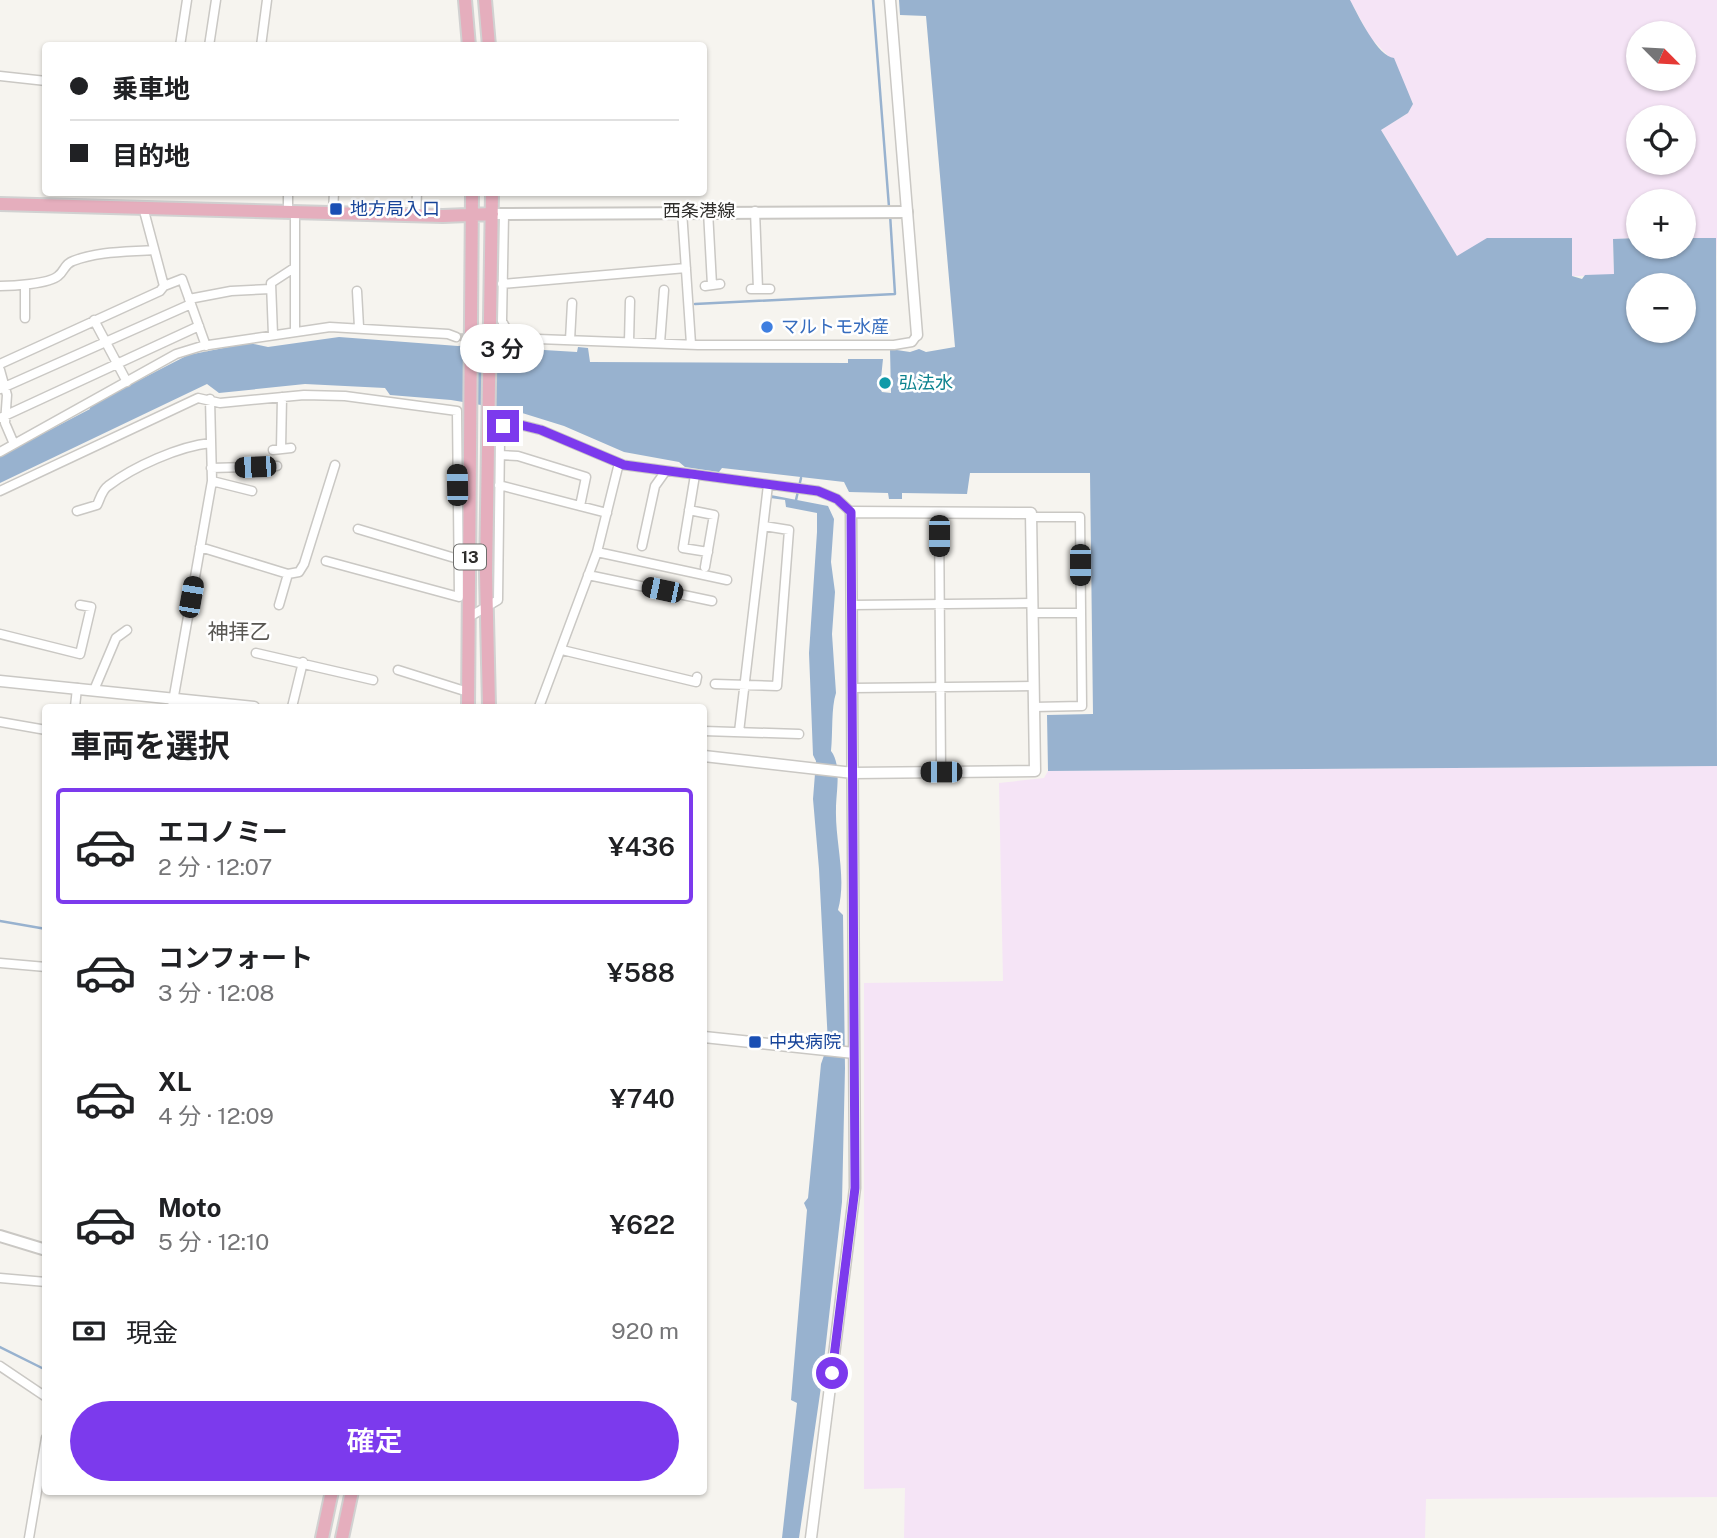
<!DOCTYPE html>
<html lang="ja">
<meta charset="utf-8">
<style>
:root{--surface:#fff;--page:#f6f6f6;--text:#202124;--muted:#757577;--line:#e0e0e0;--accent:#7c3aed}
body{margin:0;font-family:"Public Sans","Noto Sans JP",sans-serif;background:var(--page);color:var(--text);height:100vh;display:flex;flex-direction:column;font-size:26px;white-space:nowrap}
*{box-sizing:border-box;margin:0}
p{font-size:23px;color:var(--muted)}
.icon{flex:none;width:38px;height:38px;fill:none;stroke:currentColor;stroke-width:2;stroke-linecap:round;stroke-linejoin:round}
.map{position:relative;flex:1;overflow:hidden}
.panel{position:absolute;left:42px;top:704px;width:665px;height:791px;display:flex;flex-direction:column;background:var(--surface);border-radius:7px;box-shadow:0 2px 5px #0004}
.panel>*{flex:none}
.top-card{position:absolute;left:42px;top:42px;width:665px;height:154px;border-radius:7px;box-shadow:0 2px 5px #0004;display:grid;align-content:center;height:154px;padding:0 28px;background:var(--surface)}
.needle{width:46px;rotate:114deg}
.tools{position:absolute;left:1626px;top:21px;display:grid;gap:14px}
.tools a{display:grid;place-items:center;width:70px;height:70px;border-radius:50%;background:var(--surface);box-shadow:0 2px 5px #0004;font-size:35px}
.end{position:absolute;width:32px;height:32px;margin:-16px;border:9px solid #7c3aed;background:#fff;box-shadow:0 0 0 4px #fff}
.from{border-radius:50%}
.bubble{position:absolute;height:49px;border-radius:24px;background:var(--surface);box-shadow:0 2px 5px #0004;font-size:23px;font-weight:600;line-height:49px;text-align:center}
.car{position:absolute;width:21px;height:42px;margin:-21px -10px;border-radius:9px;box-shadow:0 0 5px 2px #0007;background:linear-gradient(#222 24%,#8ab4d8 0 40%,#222 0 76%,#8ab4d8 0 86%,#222 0)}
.top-card b{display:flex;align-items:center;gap:24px;height:66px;font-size:26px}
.top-card b+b{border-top:2px solid var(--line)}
.top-card i{width:18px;height:18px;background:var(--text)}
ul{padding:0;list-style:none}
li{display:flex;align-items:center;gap:21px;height:116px;margin:0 14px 10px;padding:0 14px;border:4px solid transparent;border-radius:7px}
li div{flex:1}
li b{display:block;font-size:26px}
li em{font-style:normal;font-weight:600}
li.selected{border-color:var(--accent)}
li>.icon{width:63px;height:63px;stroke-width:1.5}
h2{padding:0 28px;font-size:32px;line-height:84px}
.pay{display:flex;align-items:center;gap:18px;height:77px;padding:0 28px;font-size:26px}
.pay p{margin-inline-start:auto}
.cta{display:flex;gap:14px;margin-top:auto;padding:14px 28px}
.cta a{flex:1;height:80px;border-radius:42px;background:var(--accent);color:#fff;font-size:28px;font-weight:600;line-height:80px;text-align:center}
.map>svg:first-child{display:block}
.industrial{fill:#f5e4f6;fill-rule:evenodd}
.water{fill:#98b2cf;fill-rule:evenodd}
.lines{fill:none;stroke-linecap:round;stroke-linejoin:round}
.stream{stroke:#98b2cf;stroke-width:2.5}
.minor-tunnel{stroke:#ceccc8;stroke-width:8;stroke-dasharray:8 4;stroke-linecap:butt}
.minor-casing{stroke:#cac8c4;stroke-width:11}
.tertiary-casing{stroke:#cac8c4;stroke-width:13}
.secondary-casing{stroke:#cac8c4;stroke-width:14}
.primary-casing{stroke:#d1d1d1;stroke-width:16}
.minor{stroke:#fff;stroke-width:8}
.tertiary{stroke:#fff;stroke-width:10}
.secondary{stroke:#fff;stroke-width:10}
.primary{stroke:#e5aebd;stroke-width:12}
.route{stroke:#7c3aed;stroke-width:9}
.transit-dot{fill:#1a4fb4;stroke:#fff;stroke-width:2.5}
.shop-dot{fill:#3f7fe0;stroke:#fff;stroke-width:2.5}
.culture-dot{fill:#0f9aa8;stroke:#fff;stroke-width:2.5}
.labels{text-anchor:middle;stroke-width:5;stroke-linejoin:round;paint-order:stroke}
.shield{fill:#fff;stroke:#6d6d6b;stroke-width:2}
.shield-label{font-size:16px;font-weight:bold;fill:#2f2e2c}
.transit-label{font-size:18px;fill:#164399;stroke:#fff;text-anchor:start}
.street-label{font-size:18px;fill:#2f2e2c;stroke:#fff}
.shop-label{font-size:18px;fill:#366cbe;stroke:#fff;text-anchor:start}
.culture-label{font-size:18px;fill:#0d838f;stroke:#fff;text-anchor:start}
.quarter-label{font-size:21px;fill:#585652;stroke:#fff}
</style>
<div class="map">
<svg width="1717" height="1538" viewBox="0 0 1717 1538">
<rect width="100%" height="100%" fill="#f6f4ef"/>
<path class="industrial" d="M1350,0H1717V257L1716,238H1684V201H1638V238L1613,239L1614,274L1611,276H1572L1571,238L1457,256L1381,130L1408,113L1413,103L1391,59L1370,37ZM1638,33H1684V79H1638ZM1638,117H1684V163H1638Z
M1717,766V1497L1426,1499L1425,1538H904L905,1488L864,1489V983L1003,981L999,783L1044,778L1048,771Z"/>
<path class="water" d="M899,0H1350C1358,15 1378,57 1394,58L1413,104L1408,113L1381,130L1457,256L1487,238H1572V276L1582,279L1585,275L1614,274L1613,239L1638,238V247H1684V238H1716L1717,766L1048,771L1047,715L1093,714L1090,473H970L967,494L902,493V499H889L888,493L849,492L844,482L722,468L719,472L685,467L679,462L624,452L564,426L519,412L501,414L481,405L451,400L390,395L385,388L305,384L219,393L207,384L0,483V456L90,409L89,406L188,355L249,343L268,347L339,337L458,346L501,342L505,345H521L522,349L531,350L543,346L544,350L577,352L578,347L588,348L590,362L848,363V359H883L880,388L882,392L891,393L890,349L910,352L919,349L926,352L955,347L926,16L900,15ZM1638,285H1684V331H1638Z
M771,495L828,506L834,519L831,562L835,592L832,634L836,693C831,708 833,732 831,751C842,765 836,792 836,809C835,841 847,878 838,910L843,915L845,1068L842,1202L821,1387L799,1538H782L797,1403L791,1400L807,1210L804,1203L808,1198L821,1064L828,1044L819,869L813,799L816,761L813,755L809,653L817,532V513L786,507L785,500L770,498Z"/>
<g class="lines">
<path class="stream" d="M873,0L889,207
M695,304L895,294L890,214
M796,500L801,478
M0,921L46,929
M0,1347L46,1370"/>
<path class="minor-tunnel" d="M456,337L501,338"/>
<g class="minor-casing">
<path id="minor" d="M180,46L187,0
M209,46L216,0
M261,46L267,0
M0,76L46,81
M143,207L164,286L182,279L206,346
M288,211V192
M295,211V332
M682,211L691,344
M708,211L712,285
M755,211L758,289
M333,212L334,192
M504,214L502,321L511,338L698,345H894L912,342L917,335
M416,215L417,192
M502,284L686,268
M0,286C12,286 49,284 58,276C65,271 64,264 73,261C98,251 127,252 154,250
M25,286V318
M705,286L720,284
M751,289H770
M357,291L359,327
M189,299L231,291L271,289
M94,320L127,382
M273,335L271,283L294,268
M570,340L572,303
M629,342L630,301
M660,343L664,290
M0,364L160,291L164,286
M0,370L7,395L5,423L14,444
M0,389L191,304
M0,418L199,326
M281,449L282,397
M273,450L291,448
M0,452L176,354L202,346L330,327L448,334L456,337
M500,455L518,456L586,477L580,506
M211,468L277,466
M695,475L683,548L708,552
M212,481L252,491
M499,485L607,513
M0,491L198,398L220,403L304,395L345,396L457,411L459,597L326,561
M689,510L714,515L705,567
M77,511L97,505C100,499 102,490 108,486C133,467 179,446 211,443
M939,513L941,772
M1031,517H1080L1082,706L1034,707
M358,529L458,559
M642,546L655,486L665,472
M200,547L288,574L299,572L304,564L335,465
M597,552L727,580
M588,575L712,601
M279,605L288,574
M852,605L1032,603
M1032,613H1081
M469,617L498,600L500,440L503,426L509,422L541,430L624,465L818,491L837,499L851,512
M0,634L80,654L91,607L80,605
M562,650L696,682L697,677
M256,653L373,680
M398,670L468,692
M715,684L777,686L789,530L764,526
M853,688L1034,686
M94,690L116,638L127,630
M75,707L77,688
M172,707L212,481L210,399
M292,707L303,662
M539,707L597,552L619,463
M0,722L46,730
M704,731L799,734
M739,732L768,485
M0,963L46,967
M0,1278L46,1282
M0,1366L46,1397
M29,1538L46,1438"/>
</g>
<g class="tertiary-casing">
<path id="tertiary" d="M890,0L917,335
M0,681L254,707
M704,756L853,773L1035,771L1031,513L851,512L855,1188L811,1538
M704,1037L854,1053"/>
</g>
<g class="secondary-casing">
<path id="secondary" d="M492,214L907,212
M0,1236L46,1250"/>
</g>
<g class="primary-casing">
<path id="primary" d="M465,0L469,46
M485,0L489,46
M0,204L443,216L492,214
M468,707L472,192
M489,707L486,573L492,192
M322,1538L332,1491
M342,1538L352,1491"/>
</g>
<use href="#minor" class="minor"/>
<use href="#tertiary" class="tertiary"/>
<use href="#secondary" class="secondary"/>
<use href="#primary" class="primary"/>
</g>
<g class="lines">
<path class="route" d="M503,426L509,422L541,430L624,465L818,491L837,499L851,512L855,1188L832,1373"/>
</g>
<g class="transit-dot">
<rect x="329" y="202" width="14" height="14" rx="3.5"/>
<rect x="748" y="1035" width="14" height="14" rx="3.5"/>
</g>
<circle class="shop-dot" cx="767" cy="327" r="7"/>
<circle class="culture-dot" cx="885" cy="383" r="7"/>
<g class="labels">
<rect class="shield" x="454" y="544.5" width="32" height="25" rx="5"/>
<g class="shield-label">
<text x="470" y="563">13</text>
</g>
<g class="transit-label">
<text x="350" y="215">地方局入口</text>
<text x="769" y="1048">中央病院</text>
</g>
<g class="street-label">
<text x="699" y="217">西条港線</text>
</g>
<g class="shop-label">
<text x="781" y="333">マルトモ水産</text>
</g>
<g class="culture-label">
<text x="899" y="389">弘法水</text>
</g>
<g class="quarter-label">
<text x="239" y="639">神拝乙</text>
</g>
</g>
</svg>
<div class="tools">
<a><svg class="needle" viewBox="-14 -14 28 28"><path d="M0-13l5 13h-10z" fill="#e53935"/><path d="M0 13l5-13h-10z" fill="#757577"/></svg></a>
<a><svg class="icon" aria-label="locate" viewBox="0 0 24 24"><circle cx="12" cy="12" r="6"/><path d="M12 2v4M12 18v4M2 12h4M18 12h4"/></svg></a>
<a>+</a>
<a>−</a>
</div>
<i class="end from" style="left:832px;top:1373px"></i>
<i class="end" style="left:503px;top:426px"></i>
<div class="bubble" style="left:460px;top:324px;width:84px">3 分</div>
<i class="car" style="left:255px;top:467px;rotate:268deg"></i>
<i class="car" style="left:457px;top:485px;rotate:359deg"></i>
<i class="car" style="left:939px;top:536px;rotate:180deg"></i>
<i class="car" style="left:1080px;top:565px;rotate:180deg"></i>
<i class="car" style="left:662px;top:590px;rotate:282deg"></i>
<i class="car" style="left:191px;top:597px;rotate:10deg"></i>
<i class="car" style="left:941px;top:772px;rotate:270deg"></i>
<div class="top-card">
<b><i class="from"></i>乗車地</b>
<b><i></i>目的地</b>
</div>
<section class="panel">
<h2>車両を選択</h2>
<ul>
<li class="selected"><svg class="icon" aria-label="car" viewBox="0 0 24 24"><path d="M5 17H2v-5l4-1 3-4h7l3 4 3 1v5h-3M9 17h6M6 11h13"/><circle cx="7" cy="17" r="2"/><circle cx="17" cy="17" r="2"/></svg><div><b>エコノミー</b><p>2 分 · 12:07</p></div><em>¥436</em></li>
<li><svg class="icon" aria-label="car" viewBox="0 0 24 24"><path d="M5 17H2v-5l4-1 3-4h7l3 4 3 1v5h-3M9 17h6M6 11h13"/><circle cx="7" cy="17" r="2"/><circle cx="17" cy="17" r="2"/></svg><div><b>コンフォート</b><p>3 分 · 12:08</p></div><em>¥588</em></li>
<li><svg class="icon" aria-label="car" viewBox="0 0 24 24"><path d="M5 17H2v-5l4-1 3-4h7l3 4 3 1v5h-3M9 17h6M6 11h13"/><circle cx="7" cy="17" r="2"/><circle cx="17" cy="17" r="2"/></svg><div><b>XL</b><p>4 分 · 12:09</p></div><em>¥740</em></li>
<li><svg class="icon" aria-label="car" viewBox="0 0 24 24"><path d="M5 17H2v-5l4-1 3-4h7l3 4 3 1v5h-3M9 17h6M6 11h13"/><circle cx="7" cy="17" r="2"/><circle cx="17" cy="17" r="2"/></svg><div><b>Moto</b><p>5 分 · 12:10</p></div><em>¥622</em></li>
</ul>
<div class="pay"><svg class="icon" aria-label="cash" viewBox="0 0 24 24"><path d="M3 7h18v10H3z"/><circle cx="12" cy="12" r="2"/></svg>現金<p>920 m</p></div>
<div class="cta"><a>確定</a></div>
</section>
</div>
